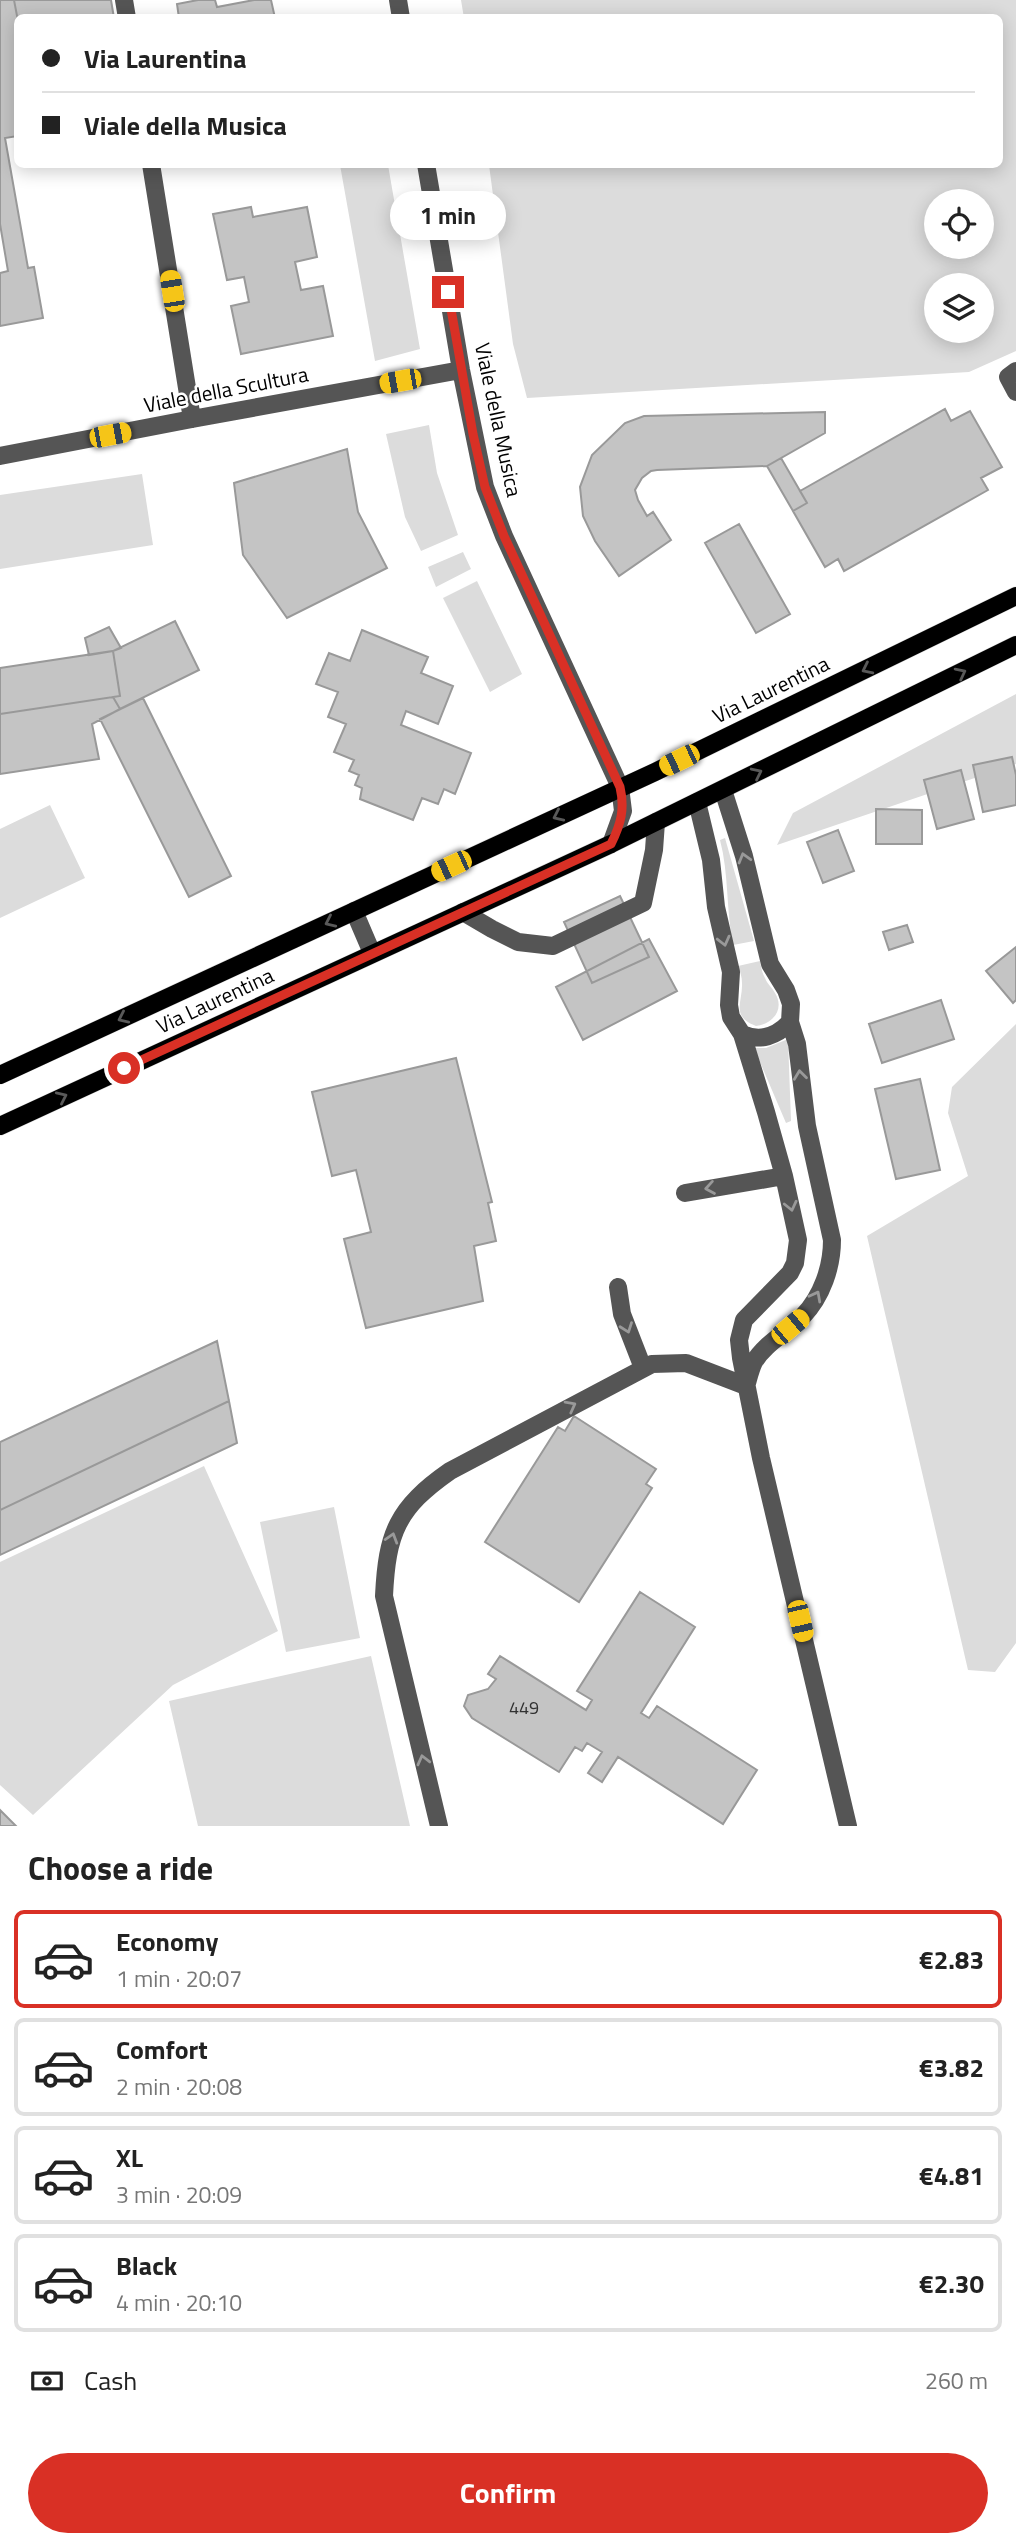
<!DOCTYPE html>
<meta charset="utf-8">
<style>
:root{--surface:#fff;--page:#f6f6f6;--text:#222;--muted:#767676;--line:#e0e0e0;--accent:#d93025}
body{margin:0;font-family:"Titillium Web",sans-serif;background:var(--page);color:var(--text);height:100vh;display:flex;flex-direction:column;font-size:26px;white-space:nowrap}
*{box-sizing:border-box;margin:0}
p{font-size:23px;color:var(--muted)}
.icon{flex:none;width:38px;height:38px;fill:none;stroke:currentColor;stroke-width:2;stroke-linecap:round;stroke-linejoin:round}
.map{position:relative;height:1826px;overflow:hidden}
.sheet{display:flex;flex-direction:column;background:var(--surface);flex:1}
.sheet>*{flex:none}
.top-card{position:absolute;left:14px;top:14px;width:989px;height:154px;border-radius:10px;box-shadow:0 4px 18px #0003;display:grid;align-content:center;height:154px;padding:0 28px;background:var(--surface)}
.controls{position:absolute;left:924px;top:189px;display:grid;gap:14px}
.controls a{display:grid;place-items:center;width:70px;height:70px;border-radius:50%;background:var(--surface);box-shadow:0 4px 18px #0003;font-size:35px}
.end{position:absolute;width:32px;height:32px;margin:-16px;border:9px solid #d93025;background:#fff;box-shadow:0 0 0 4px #fff}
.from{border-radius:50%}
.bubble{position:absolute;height:49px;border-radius:24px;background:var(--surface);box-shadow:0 4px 18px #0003;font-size:23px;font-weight:700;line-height:49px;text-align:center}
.car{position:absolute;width:21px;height:42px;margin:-21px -10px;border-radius:9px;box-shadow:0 0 5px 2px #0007;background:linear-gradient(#f5c518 24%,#345 0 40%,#f5c518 0 76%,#345 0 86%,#f5c518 0)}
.top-card b{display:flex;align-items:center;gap:24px;height:66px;font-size:26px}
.top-card b+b{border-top:2px solid var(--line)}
.top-card i{width:18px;height:18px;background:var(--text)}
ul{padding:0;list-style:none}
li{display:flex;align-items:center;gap:21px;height:98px;margin:0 14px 10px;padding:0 14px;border:4px solid var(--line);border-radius:10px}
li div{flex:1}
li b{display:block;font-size:26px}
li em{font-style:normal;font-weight:700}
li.selected{border-color:var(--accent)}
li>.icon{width:63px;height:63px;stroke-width:1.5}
h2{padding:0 28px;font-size:32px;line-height:84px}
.pay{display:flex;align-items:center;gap:18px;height:77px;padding:0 28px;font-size:26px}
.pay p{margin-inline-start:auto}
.cta{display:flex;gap:14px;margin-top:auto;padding:14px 28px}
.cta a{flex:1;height:80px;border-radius:42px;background:var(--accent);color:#fff;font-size:28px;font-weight:700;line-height:80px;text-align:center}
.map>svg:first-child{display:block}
.green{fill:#dcdcdc;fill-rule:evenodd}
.building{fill:#c4c4c4;stroke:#999;stroke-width:2}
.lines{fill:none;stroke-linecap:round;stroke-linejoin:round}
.major-casing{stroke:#dbdbdb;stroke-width:19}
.minor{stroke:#555;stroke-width:18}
.major{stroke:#000;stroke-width:18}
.oneway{stroke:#595959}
.oneway2{stroke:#999}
.route{stroke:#d93025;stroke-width:9}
.labels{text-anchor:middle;stroke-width:5;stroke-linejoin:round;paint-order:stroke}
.number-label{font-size:18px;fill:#313131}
.street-label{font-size:21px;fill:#000;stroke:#fff}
</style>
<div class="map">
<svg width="1016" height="1826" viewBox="0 0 1016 1826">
<rect width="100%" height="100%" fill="#fff"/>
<path class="green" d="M461,0H1016V351L969,372L527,398L513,344L489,165L999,164V18H464ZM936,201H982V247H936ZM936,285H982V331H936Z
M340,165H388L420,349L375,361Z
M429,425L437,473L458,535L421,551L405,517L386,434Z
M142,474L153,545L0,569V495Z
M463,552L471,569L436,587L428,567Z
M477,581L522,674L490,692L443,598Z
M1016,694V764L777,845L793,813Z
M50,805L85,878L0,918V829Z
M725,838L754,941L733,945C726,910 729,874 720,840Z
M760,961C761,967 762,973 765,978C767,984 772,987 775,993C785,1009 773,1024 756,1026C730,1016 743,1002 742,983C742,977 740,971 738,966Z
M1016,1024V1643L995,1672L968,1670L867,1236L968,1176L948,1113L952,1087Z
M788,1039L791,1121L786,1123L754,1048H766Z
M204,1466L278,1631L173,1685L33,1815L0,1785V1562Z
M334,1507L360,1638L286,1652L260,1522Z
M371,1656L410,1826H198L169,1701Z"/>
<path class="building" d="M0,0H14L18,21V136L5,138L28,268L34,267L43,318L0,326V273L8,271L0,224Z
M14,0H111L114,18H18V21Z
M198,0H215L217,7L254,0H271L275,18H179L177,4Z
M251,207L253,217L307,207L317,257L295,262L301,290L323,286L333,336L241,354L231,306L249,302L244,277L227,280L213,214Z
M945,409L951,421L970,411L1002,467L981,478L988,490L844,571L838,559L825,567L793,511L807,503L800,491Z
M825,412V433L767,466L657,470L651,471L642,478L635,490L638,500L647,516L653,512L671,540L619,576L595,541L583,516L580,487L592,455L625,423L644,416Z
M347,449L358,512L387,568L287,618L243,555L234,483Z
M781,458L807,503L793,511L767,466Z
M739,524L790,614L756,633L705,543Z
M175,621L199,670L120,709L113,697L120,696L113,651Z
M109,627L121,648L113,651L89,655L85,638Z
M362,630L428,657L421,673L453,686L438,724L406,711L401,725L471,753L455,794L444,789L438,804L422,798L413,820L360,799L362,788L355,785L359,775L349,771L354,760L334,752L346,724L328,717L338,692L316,684L329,653L350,661Z
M113,651L120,696L0,714V668Z
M113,697L120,709L92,724L99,759L0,774V714Z
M143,698L231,876L189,897L100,719Z
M1012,757L1016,775V805L983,812L973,765Z
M961,770L974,819L937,829L924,780Z
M876,809L922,810V844H876Z
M838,830L854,871L823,883L807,842Z
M620,896L649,957L592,983L564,922Z
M907,925L913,942L889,950L883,932Z
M649,939L677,991L583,1040L556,987Z
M1016,947V1000L1013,1003L986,971Z
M941,1000L954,1039L882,1063L869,1024Z
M456,1058L492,1202L488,1203L496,1241L474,1246L483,1301L366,1328L344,1239L371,1232L356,1170L332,1176L312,1092Z
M920,1079L940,1170L896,1179L875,1089Z
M217,1341L229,1401L0,1510V1442Z
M229,1401L237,1443L0,1555V1510Z
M574,1416L656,1469L646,1484L652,1488L579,1602L485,1542L558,1427L565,1431Z
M640,1592L695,1627L641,1713L649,1718L657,1706L757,1770L723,1824L618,1757L602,1782L588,1773L602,1752L587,1743L582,1751L575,1747L559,1772L472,1718L464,1706L468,1695L488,1689L496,1679L488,1674L500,1656L586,1710L592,1700L577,1691Z
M0,1810L16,1826H0Z"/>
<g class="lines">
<g class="major-casing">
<path id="major" d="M0,1075L655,772L1016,596
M0,1126L611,844L1016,645"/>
</g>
<path class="minor" d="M124,0L127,18
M398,0L401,18
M151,164L192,419
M426,164L461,370L485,487L504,536L620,787L623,811L611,844
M1016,371L1008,377L1016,392
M0,456L192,419L461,370
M723,790L744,856L770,964L786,990L791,1004L790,1022L797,1044L807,1126L832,1240C832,1267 822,1296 803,1316C788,1332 765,1343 754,1362C751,1368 749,1376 747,1383
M697,802L711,860L716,907L731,972L729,1005L731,1017L742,1034L766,1112L784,1176L798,1240L795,1263L790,1273L744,1320L739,1340L741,1358L761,1458L848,1826
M354,911L372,953
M463,912L492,929L518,942L553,946L643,903L654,850L656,822
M742,1034C760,1042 777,1036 790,1022
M685,1193L784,1176
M618,1287L622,1314L643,1368
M439,1826L384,1596C387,1533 397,1508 450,1471L652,1364L686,1363L746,1386"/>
<use href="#major" class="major"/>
</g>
<defs><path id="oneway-chevron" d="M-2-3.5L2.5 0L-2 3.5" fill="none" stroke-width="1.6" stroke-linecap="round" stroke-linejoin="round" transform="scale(1.75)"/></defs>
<g class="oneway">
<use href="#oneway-chevron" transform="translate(867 669) rotate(154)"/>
<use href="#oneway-chevron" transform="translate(961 673) rotate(-27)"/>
<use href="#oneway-chevron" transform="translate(757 773) rotate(-26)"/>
<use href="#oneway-chevron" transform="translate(558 816) rotate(155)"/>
<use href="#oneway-chevron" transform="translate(330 922) rotate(155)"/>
<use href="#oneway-chevron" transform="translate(123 1018) rotate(155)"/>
<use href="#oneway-chevron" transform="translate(62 1097) rotate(-25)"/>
</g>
<g class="oneway2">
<use href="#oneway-chevron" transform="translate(744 858) rotate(-106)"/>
<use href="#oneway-chevron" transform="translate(724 941) rotate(76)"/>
<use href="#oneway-chevron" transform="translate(800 1075) rotate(-97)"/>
<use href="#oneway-chevron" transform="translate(710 1188) rotate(170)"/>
<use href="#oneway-chevron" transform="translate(791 1206) rotate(77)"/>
<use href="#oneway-chevron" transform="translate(816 1296) rotate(-62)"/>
<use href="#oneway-chevron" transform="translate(627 1328) rotate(70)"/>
<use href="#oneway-chevron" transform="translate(571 1406) rotate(-28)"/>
<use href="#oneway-chevron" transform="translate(392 1538) rotate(-73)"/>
<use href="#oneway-chevron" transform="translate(423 1760) rotate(-104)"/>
</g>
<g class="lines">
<path class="route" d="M124,1068L611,844C621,824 625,809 620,787L504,536L485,487L473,434L448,292"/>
</g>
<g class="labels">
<g class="number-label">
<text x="524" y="1714">449</text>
</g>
<g class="street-label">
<text transform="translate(226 390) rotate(-11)" y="7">Viale della Scultura</text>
<text transform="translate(498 420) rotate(78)" y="7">Viale della Musica</text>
<text transform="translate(771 690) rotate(-26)" y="7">Via Laurentina</text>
<text transform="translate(215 1001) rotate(-25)" y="7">Via Laurentina</text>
</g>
</g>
</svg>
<div class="controls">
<a><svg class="icon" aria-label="locate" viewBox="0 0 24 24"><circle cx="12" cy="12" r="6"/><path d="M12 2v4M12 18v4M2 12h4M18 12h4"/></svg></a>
<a><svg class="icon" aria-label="layers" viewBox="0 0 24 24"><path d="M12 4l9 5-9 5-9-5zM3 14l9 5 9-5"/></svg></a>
</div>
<i class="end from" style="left:124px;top:1068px"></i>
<i class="end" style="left:448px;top:292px"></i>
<div class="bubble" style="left:390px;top:191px;width:116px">1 min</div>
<i class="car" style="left:172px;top:291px;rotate:351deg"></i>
<i class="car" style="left:400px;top:381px;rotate:260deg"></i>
<i class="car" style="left:110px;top:435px;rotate:79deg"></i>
<i class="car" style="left:679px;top:760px;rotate:244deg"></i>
<i class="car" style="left:451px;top:866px;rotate:245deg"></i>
<i class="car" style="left:790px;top:1327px;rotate:50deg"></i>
<i class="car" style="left:800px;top:1621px;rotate:167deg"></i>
<div class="top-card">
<b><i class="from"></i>Via Laurentina</b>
<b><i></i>Viale della Musica</b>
</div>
</div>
<section class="sheet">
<h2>Choose a ride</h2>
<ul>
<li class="selected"><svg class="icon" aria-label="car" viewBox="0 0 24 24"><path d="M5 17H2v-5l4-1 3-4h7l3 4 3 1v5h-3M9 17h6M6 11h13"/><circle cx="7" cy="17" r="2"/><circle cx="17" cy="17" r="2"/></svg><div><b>Economy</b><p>1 min · 20:07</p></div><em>€2.83</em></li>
<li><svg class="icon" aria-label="car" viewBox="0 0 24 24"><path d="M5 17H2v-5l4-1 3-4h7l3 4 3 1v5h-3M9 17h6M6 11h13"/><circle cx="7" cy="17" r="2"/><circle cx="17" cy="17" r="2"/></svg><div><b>Comfort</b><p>2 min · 20:08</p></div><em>€3.82</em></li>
<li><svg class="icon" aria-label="car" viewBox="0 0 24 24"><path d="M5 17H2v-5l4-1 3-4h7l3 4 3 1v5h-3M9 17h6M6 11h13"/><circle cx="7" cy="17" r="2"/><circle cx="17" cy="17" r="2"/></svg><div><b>XL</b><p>3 min · 20:09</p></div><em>€4.81</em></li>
<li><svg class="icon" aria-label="car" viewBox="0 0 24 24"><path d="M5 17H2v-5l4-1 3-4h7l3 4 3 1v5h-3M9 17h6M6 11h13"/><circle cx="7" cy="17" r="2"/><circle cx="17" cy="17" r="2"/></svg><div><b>Black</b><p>4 min · 20:10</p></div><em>€2.30</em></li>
</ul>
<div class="pay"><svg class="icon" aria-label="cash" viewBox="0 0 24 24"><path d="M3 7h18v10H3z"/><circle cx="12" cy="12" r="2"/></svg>Cash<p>260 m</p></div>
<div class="cta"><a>Confirm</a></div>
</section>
